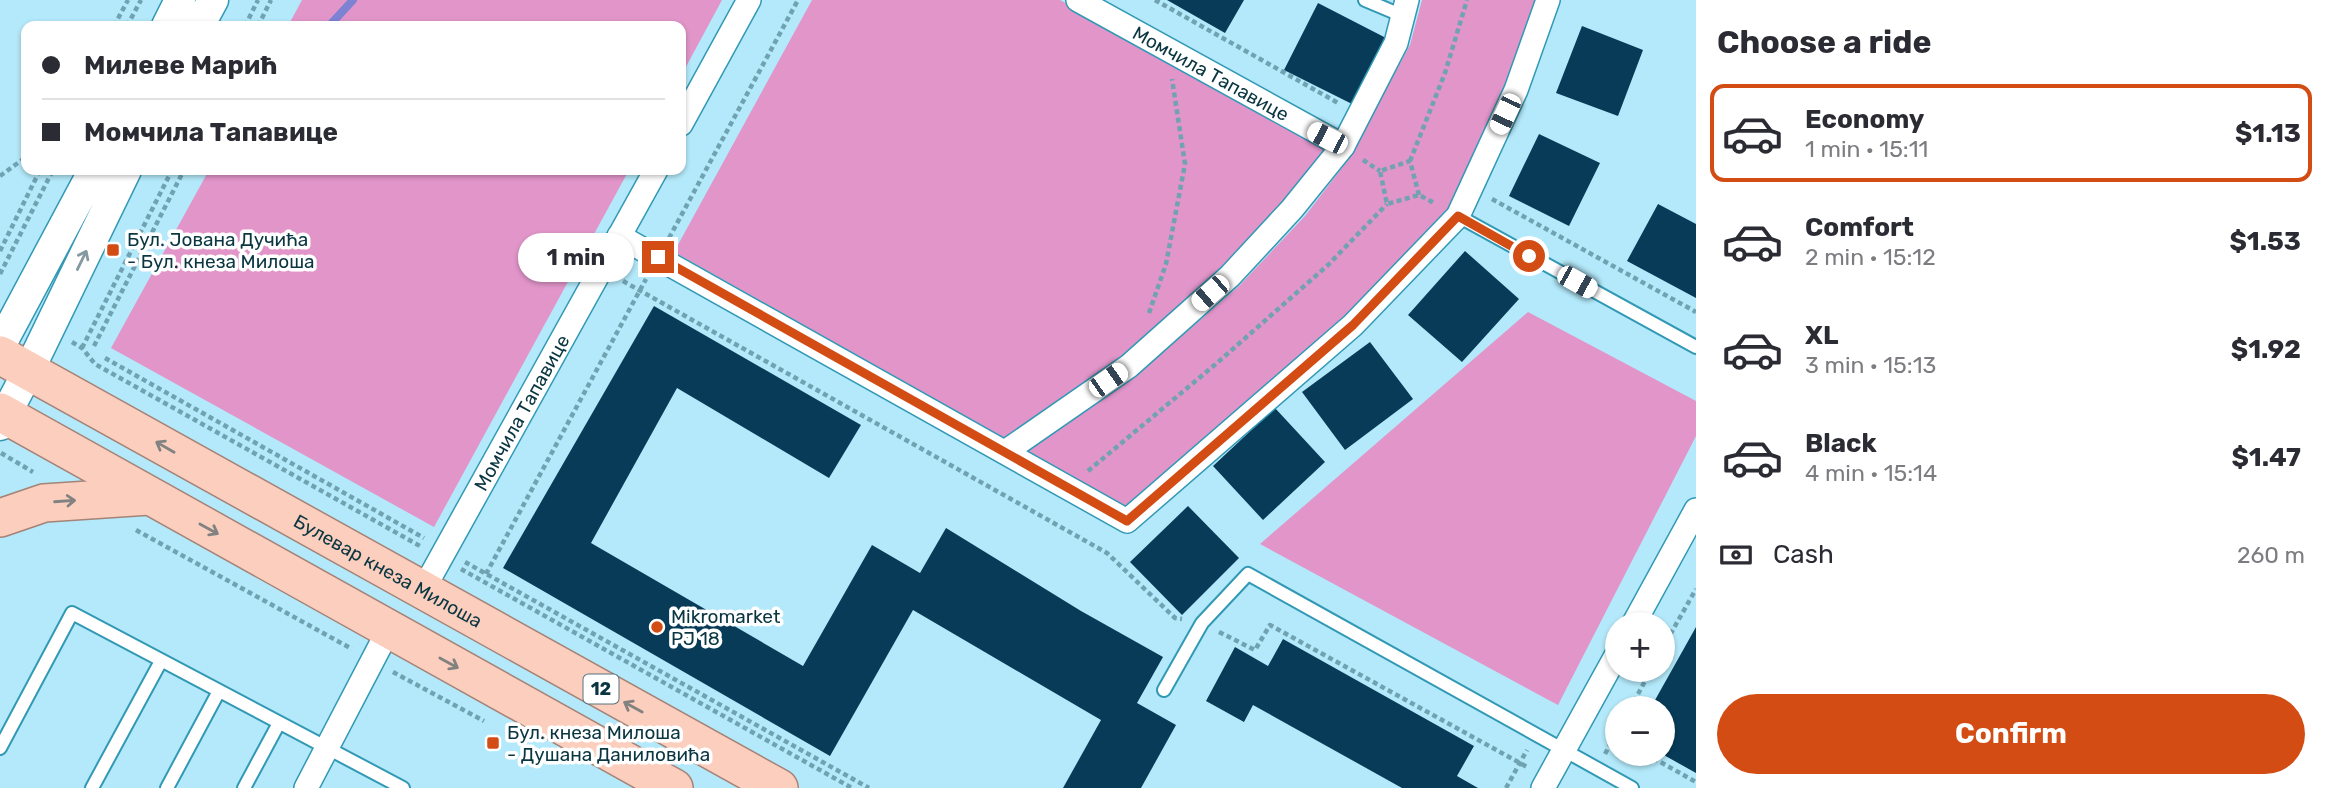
<!DOCTYPE html>
<meta charset="utf-8">
<style>
:root{--surface:#fff;--page:#f7f7f7;--text:#2b2b33;--muted:#7c7c81;--line:#e1e1e2;--accent:#d24c13}
body{margin:0;font-family:Rubik,sans-serif;background:var(--page);color:var(--text);height:100vh;display:flex;flex-direction:column;font-size:26px;white-space:nowrap}
*{box-sizing:border-box;margin:0}
p{font-size:23px;color:var(--muted)}
.icon{flex:none;width:38px;height:38px;fill:none;stroke:currentColor;stroke-width:2;stroke-linecap:round;stroke-linejoin:round}
.map{position:relative;flex:1;overflow:hidden}
.drawer{display:flex;flex-direction:column;background:var(--surface);width:630px}
.drawer>*{flex:none}
.top-card{position:absolute;left:21px;top:21px;width:665px;height:154px;border-radius:14px;box-shadow:0 2px 5px #0004;display:grid;align-content:center;height:154px;padding:0 21px;background:var(--surface)}
.fabs{position:absolute;left:1605px;top:612px;display:grid;gap:14px}
.fabs a{display:grid;place-items:center;width:70px;height:70px;border-radius:50%;background:var(--surface);box-shadow:0 2px 5px #0004;font-size:35px}
.end{position:absolute;width:32px;height:32px;margin:-16px;border:9px solid #d24c13;background:#fff;box-shadow:0 0 0 4px #fff}
.from{border-radius:50%}
.bubble{position:absolute;height:49px;border-radius:24px;background:var(--surface);box-shadow:0 2px 5px #0004;font-size:23px;font-weight:700;line-height:49px;text-align:center}
.car{position:absolute;width:21px;height:42px;margin:-21px -10px;border-radius:9px;box-shadow:0 0 5px 2px #0007;background:linear-gradient(#fff 24%,#345 0 40%,#fff 0 76%,#345 0 86%,#fff 0)}
.top-card b{display:flex;align-items:center;gap:24px;height:66px;font-size:26px}
.top-card b+b{border-top:2px solid var(--line)}
.top-card i{width:18px;height:18px;background:var(--text)}
ul{padding:0;list-style:none}
li{display:flex;align-items:center;gap:21px;height:98px;margin:0 14px 10px;padding:0 7px;border:4px solid transparent;border-radius:14px}
li div{flex:1}
li b{display:block;font-size:26px}
li em{font-style:normal;font-weight:700}
li.active{border-color:var(--accent)}
li>.icon{width:63px;height:63px;stroke-width:1.5}
h2{padding:0 21px;font-size:32px;line-height:84px}
.pay{display:flex;align-items:center;gap:18px;height:77px;padding:0 21px;font-size:26px}
.pay p{margin-inline-start:auto}
.button{display:flex;gap:14px;margin-top:auto;padding:14px 21px}
.button a{flex:1;height:80px;border-radius:42px;background:var(--accent);color:#fff;font-size:28px;font-weight:700;line-height:80px;text-align:center}
main{display:flex;flex:1;min-height:0}
.map>svg:first-child{display:block}
.green{fill:#e195c9}
.lines{fill:none;stroke-linecap:round;stroke-linejoin:round}
.stream{stroke:#7d82d2;stroke-width:8}
.building{fill:#073b58}
.service-casing{stroke:#3299b5;stroke-width:16}
.minor-casing{stroke:#3299b5;stroke-width:26}
.tertiary-casing{stroke:#3299b5;stroke-width:33}
.primary-casing{stroke:#a58377;stroke-width:40}
.path{stroke:#70a2b1;stroke-width:4.5;stroke-dasharray:5 3.5;stroke-linecap:butt}
.service{stroke:#fff;stroke-width:12}
.minor{stroke:#fff;stroke-width:23}
.tertiary{stroke:#fff;stroke-width:30}
.primary{stroke:#fbcebe;stroke-width:37}
.oneway{stroke:#849aa0}
.oneway2{stroke:#828280}
.route{stroke:#d24c13;stroke-width:9}
.poi-dot{fill:#d24c13;stroke:#fff;stroke-width:2.5}
.labels{text-anchor:middle;stroke-width:7;stroke-linejoin:round;paint-order:stroke}
.shield{fill:#fff;stroke:#54727b;stroke-width:2}
.shield-label{font-size:18px;font-weight:bold;fill:#0a3642}
.street-label{font-size:19px;fill:#0a3642;stroke:#fff}
.poi-label{font-size:19px;fill:#0a3642;stroke:#fff;text-anchor:start}
</style>
<main>
<div class="map">
<svg width="1696" height="788" viewBox="0 0 1696 788">
<rect width="100%" height="100%" fill="#b3e9fa"/>
<path class="green" d="M302,0H722L681,76V26H288Z
M812,0H1060L1327,149L1281,205L1222,270L1122,358L1003,438L674,252Z
M1422,0H1539L1506,92L1454,202L1348,313L1123,508L1024,450L1136,376L1239,286L1305,216L1348,160L1410,45Z
M209,170H629L434,527L111,348Z
M1528,312L1696,401V436L1558,705L1260,544Z"/>
<g class="lines">
<path class="stream" d="M329,26L353,0"/>
</g>
<path class="building" d="M1167,0H1244L1225,33Z
M1318,3L1386,38L1352,104L1284,70Z
M1582,26L1643,50L1618,116L1556,93Z
M1539,134L1600,163L1569,226L1509,196Z
M1658,204L1696,224V298L1627,261Z
M1465,251L1519,299L1462,362L1408,315Z
M654,306L861,425L829,478L677,388L591,543L803,666L872,545L920,573L946,528L1081,611L1163,657L1137,703L1176,725L1141,788H1063L1101,720L913,610L830,756L503,568Z
M1370,342L1413,399L1345,450L1302,392Z
M1275,408L1325,462L1263,520L1213,466Z
M1188,506L1239,558L1182,615L1130,562Z
M1696,627V773L1662,754V736L1670,723L1662,719V709H1650Z
M1283,639L1474,746L1457,776L1478,788H1402L1253,705L1244,722L1206,701L1235,647L1268,666Z"/>
<g class="lines">
<g class="service-casing">
<path id="service" d="M1365,0L1403,16
M1458,216L1696,347
M1164,690L1202,623L1248,574L1632,788
M0,748L72,613L403,788
M92,788L161,661
M167,788L219,691
M244,788L279,723"/>
</g>
<g class="minor-casing">
<g id="minor">
<path id="s1" d="M1078,0L1343,146"/>
<path d="M681,124L749,0"/>
<path d="M619,236L1127,521L1353,325L1458,216L1516,90L1548,0"/>
<path d="M1005,452L1129,366L1230,276L1292,209L1343,146L1396,43L1407,0"/>
<path id="s2" d="M423,590L656,170"/>
<path d="M1633,625L1696,510"/>
<path d="M306,788L389,629"/>
<path d="M1543,788L1617,654"/>
</g>
</g>
<g class="tertiary-casing">
<path id="tertiary" d="M167,26L180,0
M199,26L213,0
M0,346L94,170
M0,425L29,370L126,170"/>
</g>
<g class="primary-casing">
<g id="primary">
<path id="s3" d="M0,355L779,788"/>
<path d="M0,412L674,788"/>
<path d="M0,518L44,503L149,496"/>
</g>
</g>
<path class="path" d="M1155,0L1340,104
M114,26L128,0
M127,26L141,0
M245,26L258,0
M258,26L271,0
M1363,160L1380,171
M1410,161L1445,73L1467,0
M0,176L26,157
M1419,195L1410,161L1380,171L1387,204L1419,195L1436,204
M1492,199L1696,312
M669,238L798,0
M0,251L40,170
M0,274L53,170
M623,281L1107,553L1175,618L1182,619
M1149,313L1166,264L1185,164L1172,79
M72,342L82,348L95,364L420,546
M94,346L184,170
M82,348L172,170
M105,358L424,538
M1,453L33,472
M1088,471L1217,363L1328,265L1387,204
M136,530L352,649
M465,562L869,788
M461,569L852,788
M486,574L646,279
M1219,632L1255,650L1270,625L1529,768
M1662,649L1696,589
M393,672L484,721
M1630,709L1651,670
M1605,754L1617,731
M1646,754L1696,782
M1506,788L1527,750"/>
<use href="#service" class="service"/>
<use href="#minor" class="minor"/>
<use href="#tertiary" class="tertiary"/>
<use href="#primary" class="primary"/>
</g>
<defs><path id="oneway-shaft" d="M-6 0H5M1.5-3L5.5 0L1.5 3" fill="none" stroke-width="1.6" stroke-linecap="round" stroke-linejoin="round" transform="scale(1.75)"/></defs>
<use class="oneway" href="#oneway-shaft" transform="translate(82 260) rotate(-64)"/>
<g class="oneway2">
<use href="#oneway-shaft" transform="translate(165 447) rotate(-150)"/>
<use href="#oneway-shaft" transform="translate(65 501) rotate(-4)"/>
<use href="#oneway-shaft" transform="translate(209 529) rotate(29)"/>
<use href="#oneway-shaft" transform="translate(449 663) rotate(29)"/>
<use href="#oneway-shaft" transform="translate(633 707) rotate(-151)"/>
</g>
<g class="lines">
<path class="route" d="M658,257L1127,521L1353,325L1458,216L1529,256"/>
</g>
<g class="poi-dot">
<rect x="106" y="243" width="14" height="14" rx="3.5"/>
<circle cx="657" cy="627" r="7"/>
<rect x="486" y="736" width="14" height="14" rx="3.5"/>
</g>
<g class="labels">
<rect class="shield" x="583.5" y="674.5" width="35" height="29" rx="5"/>
<g class="shield-label">
<text x="601" y="695">12</text>
</g>
<g class="street-label">
<text dy="7" stroke="none"><textPath href="#s1" startOffset="152">Момчила Тапавице</textPath></text>
<text dy="7" stroke="none"><textPath href="#s2" startOffset="203">Момчила Тапавице</textPath></text>
<text dy="7" stroke="none"><textPath href="#s3" startOffset="444">Булевар кнеза Милоша</textPath></text>
</g>
<g class="poi-label">
<text x="127" y="246">Бул. Јована Дучића<tspan x="127" dy="22">- Бул. кнеза Милоша</tspan></text>
<text x="671" y="623">Mikromarket<tspan x="671" dy="22">PJ 18</tspan></text>
<text x="507" y="739">Бул. кнеза Милоша<tspan x="507" dy="22">- Душана Даниловића</tspan></text>
</g>
</g>
</svg>
<div class="fabs">
<a>+</a>
<a>−</a>
</div>
<i class="end from" style="left:1529px;top:256px"></i>
<i class="end" style="left:658px;top:257px"></i>
<div class="bubble" style="left:518px;top:233px;width:116px">1 min</div>
<i class="car" style="left:1505px;top:114px;rotate:205deg"></i>
<i class="car" style="left:1327px;top:138px;rotate:297deg"></i>
<i class="car" style="left:1577px;top:282px;rotate:119deg"></i>
<i class="car" style="left:1210px;top:293px;rotate:229deg"></i>
<i class="car" style="left:1108px;top:380px;rotate:55deg"></i>
<div class="top-card">
<b><i class="from"></i>Милеве Марић</b>
<b><i></i>Момчила Тапавице</b>
</div>
</div>
<section class="drawer">
<h2>Choose a ride</h2>
<ul>
<li class="active"><svg class="icon" aria-label="car" viewBox="0 0 24 24"><path d="M5 17H2v-5l4-1 3-4h7l3 4 3 1v5h-3M9 17h6M6 11h13"/><circle cx="7" cy="17" r="2"/><circle cx="17" cy="17" r="2"/></svg><div><b>Economy</b><p>1 min · 15:11</p></div><em>$1.13</em></li>
<li><svg class="icon" aria-label="car" viewBox="0 0 24 24"><path d="M5 17H2v-5l4-1 3-4h7l3 4 3 1v5h-3M9 17h6M6 11h13"/><circle cx="7" cy="17" r="2"/><circle cx="17" cy="17" r="2"/></svg><div><b>Comfort</b><p>2 min · 15:12</p></div><em>$1.53</em></li>
<li><svg class="icon" aria-label="car" viewBox="0 0 24 24"><path d="M5 17H2v-5l4-1 3-4h7l3 4 3 1v5h-3M9 17h6M6 11h13"/><circle cx="7" cy="17" r="2"/><circle cx="17" cy="17" r="2"/></svg><div><b>XL</b><p>3 min · 15:13</p></div><em>$1.92</em></li>
<li><svg class="icon" aria-label="car" viewBox="0 0 24 24"><path d="M5 17H2v-5l4-1 3-4h7l3 4 3 1v5h-3M9 17h6M6 11h13"/><circle cx="7" cy="17" r="2"/><circle cx="17" cy="17" r="2"/></svg><div><b>Black</b><p>4 min · 15:14</p></div><em>$1.47</em></li>
</ul>
<div class="pay"><svg class="icon" aria-label="cash" viewBox="0 0 24 24"><path d="M3 7h18v10H3z"/><circle cx="12" cy="12" r="2"/></svg>Cash<p>260 m</p></div>
<div class="button"><a>Confirm</a></div>
</section>
</main>
